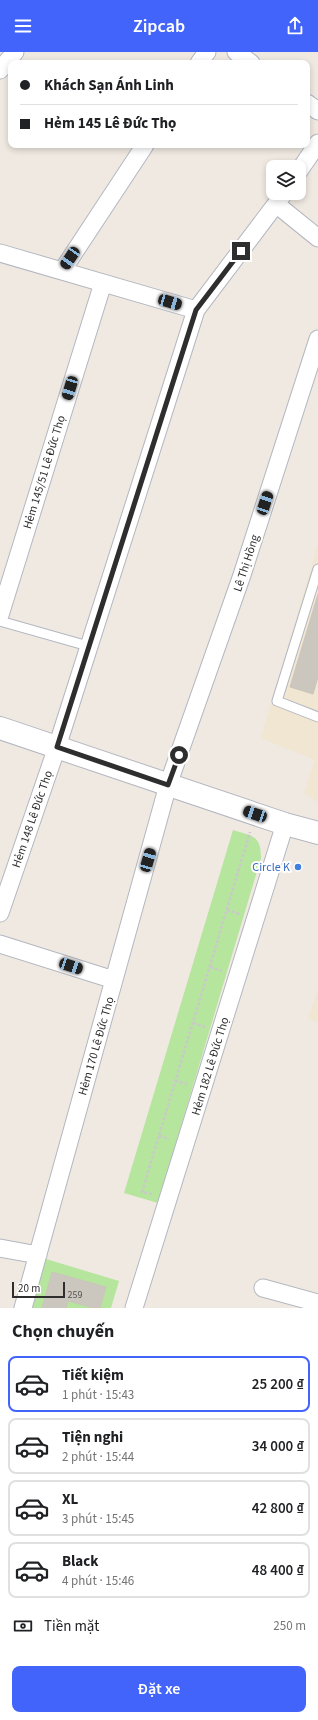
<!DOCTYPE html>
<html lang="vi">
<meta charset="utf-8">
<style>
:root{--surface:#fff;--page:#f6f6f6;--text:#202124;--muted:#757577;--line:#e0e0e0;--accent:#4264fb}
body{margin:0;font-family:"Source Sans 3",sans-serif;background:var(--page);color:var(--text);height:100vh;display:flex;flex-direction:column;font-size:15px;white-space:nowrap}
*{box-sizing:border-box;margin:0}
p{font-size:13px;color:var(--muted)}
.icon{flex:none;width:22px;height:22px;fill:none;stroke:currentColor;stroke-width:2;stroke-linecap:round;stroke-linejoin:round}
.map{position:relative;height:1256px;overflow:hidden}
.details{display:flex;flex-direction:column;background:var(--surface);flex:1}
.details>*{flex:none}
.banner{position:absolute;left:8px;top:8px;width:302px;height:88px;border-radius:8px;box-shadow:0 2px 6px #0003;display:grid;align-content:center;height:88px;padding:0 12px;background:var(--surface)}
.fabs{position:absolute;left:266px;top:108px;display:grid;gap:8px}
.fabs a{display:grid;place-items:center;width:40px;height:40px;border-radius:8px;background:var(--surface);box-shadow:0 2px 6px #0003;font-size:20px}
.scale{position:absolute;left:12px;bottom:10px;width:53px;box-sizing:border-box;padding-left:4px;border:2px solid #2e2e2e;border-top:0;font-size:11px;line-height:14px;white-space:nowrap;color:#2e2e2e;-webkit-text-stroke:3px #fff;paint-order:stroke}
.end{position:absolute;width:18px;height:18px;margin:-9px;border:5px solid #2e2e2e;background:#fff;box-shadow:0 0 0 2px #fff}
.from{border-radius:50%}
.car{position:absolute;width:12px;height:24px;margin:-12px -6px;border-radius:5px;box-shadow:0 0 3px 1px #0007;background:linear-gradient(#222 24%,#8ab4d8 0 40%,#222 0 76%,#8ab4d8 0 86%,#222 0)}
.banner b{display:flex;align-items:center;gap:14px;height:38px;font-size:15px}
.banner b+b{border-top:1px solid var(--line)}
.banner i{width:10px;height:10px;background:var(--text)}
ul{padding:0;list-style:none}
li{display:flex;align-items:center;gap:12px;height:56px;margin:0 8px 6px;padding:0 4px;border:2px solid var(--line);border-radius:8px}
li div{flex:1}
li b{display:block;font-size:15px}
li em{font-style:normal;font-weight:600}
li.current{border-color:var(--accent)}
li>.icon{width:36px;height:36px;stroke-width:1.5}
h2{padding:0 12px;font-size:18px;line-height:48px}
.pay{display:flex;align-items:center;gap:10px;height:44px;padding:0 12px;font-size:15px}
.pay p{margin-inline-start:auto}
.cta{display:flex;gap:8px;margin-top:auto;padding:8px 12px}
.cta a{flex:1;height:46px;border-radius:8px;background:var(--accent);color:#fff;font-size:16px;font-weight:600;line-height:46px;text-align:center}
header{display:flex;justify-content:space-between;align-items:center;height:52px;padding:0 12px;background:var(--accent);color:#fff;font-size:18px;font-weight:600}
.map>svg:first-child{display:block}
.education{fill:#f0e6d1}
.green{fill:#b6e59e}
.building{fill:#cbc7bf;stroke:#cbc5ba}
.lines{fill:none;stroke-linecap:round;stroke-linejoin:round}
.service-casing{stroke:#b4b7c1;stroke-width:11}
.minor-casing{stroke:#b4b7c1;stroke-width:19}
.tertiary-casing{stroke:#b4b7c1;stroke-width:24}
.path{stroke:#c9c9c9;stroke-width:2.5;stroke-dasharray:3 2;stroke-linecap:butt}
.service{stroke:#fff;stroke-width:9}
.minor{stroke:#fff;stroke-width:17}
.tertiary{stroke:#fff;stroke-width:22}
.route{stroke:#2e2e2e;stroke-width:5}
.shop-dot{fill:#3f7fe0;stroke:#fff;stroke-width:1.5}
.labels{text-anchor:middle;stroke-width:4;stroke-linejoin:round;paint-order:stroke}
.number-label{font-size:10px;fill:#555452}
.street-label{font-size:12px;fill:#2e2e2e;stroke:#fff}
.shop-label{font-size:12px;fill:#366cbe;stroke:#fff;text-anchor:end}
</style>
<header><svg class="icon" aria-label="menu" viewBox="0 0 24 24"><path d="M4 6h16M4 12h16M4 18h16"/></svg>Zipcab<svg class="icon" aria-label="share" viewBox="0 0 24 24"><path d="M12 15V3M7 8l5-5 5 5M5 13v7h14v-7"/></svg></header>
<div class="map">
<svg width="318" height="1256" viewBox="0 0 318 1256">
<rect width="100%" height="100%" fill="#efe9e1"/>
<path class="education" d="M318,492V750L304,741L315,708L261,686Z
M318,937V970L308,967Z"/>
<path class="green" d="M233,778C252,784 261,783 261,806L158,1151L124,1141Z
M46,1207L119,1229L111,1256H31Z"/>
<path class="building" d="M318,542V625L313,642L290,635Z
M52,1220L106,1235L100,1256H94L68,1249L66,1256H42Z"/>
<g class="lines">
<g class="service-casing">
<path id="service" d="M318,517L277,649L318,665
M0,569L88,594"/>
</g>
<g class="minor-casing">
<path id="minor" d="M236,0L251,11
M199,11L207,0
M0,18L15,0
M307,51L318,59
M299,119L318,91
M284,141L276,152L318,186
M0,201L196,258
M62,219L145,93
M0,563L103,231
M0,861L57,695L196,258L276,152
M0,892L114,928
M0,1196L38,1203
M263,1236L318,1251
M23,1256L168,733L242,523L318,287
M134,1256L285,772"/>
</g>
<g class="tertiary-casing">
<path id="tertiary" d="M0,676L285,772L318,781"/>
</g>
<path class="path" d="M227,858L240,862
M210,915L222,919
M193,971L205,975
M175,1029L187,1032
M159,1084L169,1087
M152,1142L142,1140L250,780"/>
<use href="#service" class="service"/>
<use href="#minor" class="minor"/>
<use href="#tertiary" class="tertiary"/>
</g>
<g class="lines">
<path class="route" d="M179,703L168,733L57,695L196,258L241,199"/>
</g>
<circle class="shop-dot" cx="298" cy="815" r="4"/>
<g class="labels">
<g class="number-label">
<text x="75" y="1246">259</text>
</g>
<g class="street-label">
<text transform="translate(44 420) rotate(-73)" y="4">Hẻm 145/51 Lê Đức Thọ</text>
<text transform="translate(246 511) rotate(-72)" y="4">Lê Thị Hồng</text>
<text transform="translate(32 767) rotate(-71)" y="4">Hẻm 148 Lê Đức Thọ</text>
<text transform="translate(96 994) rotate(-74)" y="4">Hẻm 170 Lê Đức Thọ</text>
<text transform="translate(210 1014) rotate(-73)" y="4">Hẻm 182 Lê Đức Thọ</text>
</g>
<g class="shop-label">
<text x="290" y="819">Circle K</text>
</g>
</g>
</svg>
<div class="fabs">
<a><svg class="icon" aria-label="layers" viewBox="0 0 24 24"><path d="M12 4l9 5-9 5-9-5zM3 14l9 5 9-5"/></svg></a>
</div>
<div class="scale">20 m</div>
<i class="end from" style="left:179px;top:703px"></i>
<i class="end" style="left:241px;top:199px"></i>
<i class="car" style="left:70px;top:206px;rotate:214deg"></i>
<i class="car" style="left:170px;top:250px;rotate:106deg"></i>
<i class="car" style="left:70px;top:336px;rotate:197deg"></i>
<i class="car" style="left:265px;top:451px;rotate:18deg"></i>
<i class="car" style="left:255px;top:762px;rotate:289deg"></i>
<i class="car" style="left:148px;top:808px;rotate:16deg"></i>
<i class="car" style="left:71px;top:914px;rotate:108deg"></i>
<div class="banner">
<b><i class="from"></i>Khách Sạn Ánh Linh</b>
<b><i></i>Hẻm 145 Lê Đức Thọ</b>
</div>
</div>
<section class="details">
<h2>Chọn chuyến</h2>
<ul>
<li class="current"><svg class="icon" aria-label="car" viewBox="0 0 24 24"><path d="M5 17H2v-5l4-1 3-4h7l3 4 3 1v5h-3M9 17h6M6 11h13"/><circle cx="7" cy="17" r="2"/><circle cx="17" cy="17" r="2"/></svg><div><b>Tiết kiệm</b><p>1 phút · 15:43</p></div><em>25 200 ₫</em></li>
<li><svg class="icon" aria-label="car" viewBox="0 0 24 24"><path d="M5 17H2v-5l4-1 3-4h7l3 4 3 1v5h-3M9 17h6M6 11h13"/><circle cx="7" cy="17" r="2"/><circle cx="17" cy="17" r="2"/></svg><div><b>Tiện nghi</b><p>2 phút · 15:44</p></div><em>34 000 ₫</em></li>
<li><svg class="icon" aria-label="car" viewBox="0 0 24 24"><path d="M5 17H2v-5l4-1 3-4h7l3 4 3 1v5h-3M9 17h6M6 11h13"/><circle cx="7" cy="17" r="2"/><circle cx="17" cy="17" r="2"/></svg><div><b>XL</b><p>3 phút · 15:45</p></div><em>42 800 ₫</em></li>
<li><svg class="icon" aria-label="car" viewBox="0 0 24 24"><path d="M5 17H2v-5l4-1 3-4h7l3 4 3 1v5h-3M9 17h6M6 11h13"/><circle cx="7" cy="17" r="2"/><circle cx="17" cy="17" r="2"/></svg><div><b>Black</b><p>4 phút · 15:46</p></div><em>48 400 ₫</em></li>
</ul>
<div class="pay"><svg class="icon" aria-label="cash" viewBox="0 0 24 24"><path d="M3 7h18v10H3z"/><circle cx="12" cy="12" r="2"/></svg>Tiền mặt<p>250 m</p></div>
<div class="cta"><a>Đặt xe</a></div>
</section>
